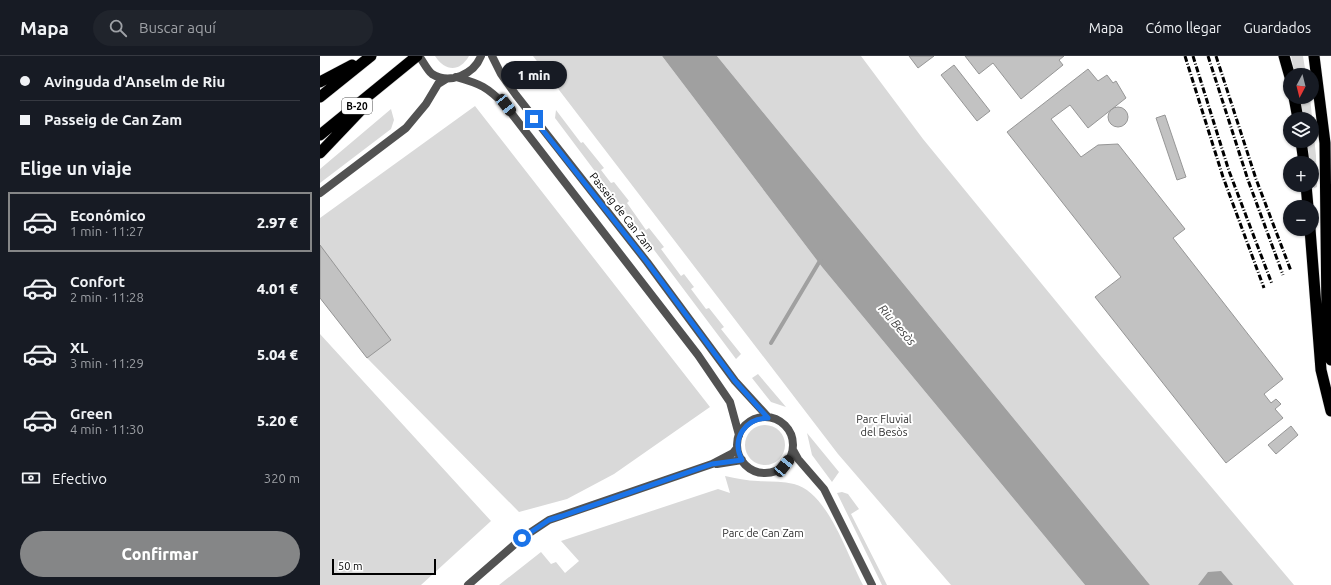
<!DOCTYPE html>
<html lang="es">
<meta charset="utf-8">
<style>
:root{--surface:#171b24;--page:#20242c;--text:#f1f3f6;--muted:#9ea1a6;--line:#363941;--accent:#858687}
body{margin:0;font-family:Ubuntu,sans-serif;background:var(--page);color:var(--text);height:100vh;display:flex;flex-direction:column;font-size:15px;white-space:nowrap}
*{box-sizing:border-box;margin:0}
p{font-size:13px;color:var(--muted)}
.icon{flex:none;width:22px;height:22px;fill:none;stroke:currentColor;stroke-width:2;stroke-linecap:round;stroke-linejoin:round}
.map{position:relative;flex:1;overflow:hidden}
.details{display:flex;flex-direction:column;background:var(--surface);width:320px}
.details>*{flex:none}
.top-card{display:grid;align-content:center;height:88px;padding:0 20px;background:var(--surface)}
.needle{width:26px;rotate:187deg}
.buttons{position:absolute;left:963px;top:12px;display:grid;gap:8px}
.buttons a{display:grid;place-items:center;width:36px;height:36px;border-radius:50%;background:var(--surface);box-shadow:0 1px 3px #0004;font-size:20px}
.scale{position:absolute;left:12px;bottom:10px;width:104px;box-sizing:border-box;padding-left:4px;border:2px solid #000;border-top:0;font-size:11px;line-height:14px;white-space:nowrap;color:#000;-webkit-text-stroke:3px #fff;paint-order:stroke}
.end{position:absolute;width:18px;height:18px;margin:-9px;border:5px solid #1a73e8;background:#fff;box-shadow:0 0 0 2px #fff}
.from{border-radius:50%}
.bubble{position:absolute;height:28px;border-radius:14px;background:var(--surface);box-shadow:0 1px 3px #0004;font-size:13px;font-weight:800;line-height:28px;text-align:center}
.car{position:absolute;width:12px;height:24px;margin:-12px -6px;border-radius:5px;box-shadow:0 0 3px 1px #0007;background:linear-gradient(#222 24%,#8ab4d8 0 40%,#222 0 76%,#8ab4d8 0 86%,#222 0)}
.top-card b{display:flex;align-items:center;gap:14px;height:38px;font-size:15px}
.top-card b+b{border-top:1px solid var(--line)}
.top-card i{width:10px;height:10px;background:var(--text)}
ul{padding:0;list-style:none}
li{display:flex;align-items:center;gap:12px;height:60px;margin:0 8px 6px;padding:0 12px;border:2px solid transparent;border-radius:0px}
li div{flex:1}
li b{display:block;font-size:15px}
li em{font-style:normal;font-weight:800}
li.active{border-color:var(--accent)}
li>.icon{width:36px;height:36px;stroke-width:1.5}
h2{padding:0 20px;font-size:18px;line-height:48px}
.pay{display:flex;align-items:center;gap:10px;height:44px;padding:0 20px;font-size:15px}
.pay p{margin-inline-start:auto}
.button{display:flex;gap:8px;margin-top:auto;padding:8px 20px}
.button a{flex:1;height:46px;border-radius:24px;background:var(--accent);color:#fff;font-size:16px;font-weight:800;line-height:46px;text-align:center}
header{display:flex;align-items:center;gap:24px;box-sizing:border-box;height:56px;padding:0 20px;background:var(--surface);border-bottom:1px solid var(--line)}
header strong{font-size:19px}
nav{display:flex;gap:22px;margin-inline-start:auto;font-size:14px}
.search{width:280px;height:36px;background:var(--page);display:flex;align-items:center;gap:10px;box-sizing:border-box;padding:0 14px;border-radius:22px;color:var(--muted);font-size:15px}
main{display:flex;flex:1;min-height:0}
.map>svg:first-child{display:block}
.green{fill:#d9d9d9}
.water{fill:#a0a0a0}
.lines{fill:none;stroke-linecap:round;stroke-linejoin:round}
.stream{stroke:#a0a0a0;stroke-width:4}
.building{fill:#c2c2c2;stroke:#969696}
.trunk-casing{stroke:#dbdbdb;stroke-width:12}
.minor{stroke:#525252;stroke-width:8}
.trunk{stroke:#000;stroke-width:11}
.rail{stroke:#000;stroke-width:3;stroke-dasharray:6 2 1 2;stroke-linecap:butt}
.route{stroke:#1a73e8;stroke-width:5}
.labels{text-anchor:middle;stroke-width:4;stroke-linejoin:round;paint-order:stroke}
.shield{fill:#fff;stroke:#4c4c4c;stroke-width:1}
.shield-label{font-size:10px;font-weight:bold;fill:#000}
.street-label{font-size:11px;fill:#000;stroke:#fff}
.park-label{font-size:11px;fill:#303030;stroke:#fff}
.water-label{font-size:12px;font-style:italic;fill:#414141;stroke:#fff}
</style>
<header>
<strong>Mapa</strong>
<div class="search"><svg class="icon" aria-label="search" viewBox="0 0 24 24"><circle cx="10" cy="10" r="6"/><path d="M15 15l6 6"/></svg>Buscar aquí</div>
<nav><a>Mapa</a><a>Cómo llegar</a><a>Guardados</a></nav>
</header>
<main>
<section class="details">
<div class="top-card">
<b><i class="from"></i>Avinguda d'Anselm de Riu</b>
<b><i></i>Passeig de Can Zam</b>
</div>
<h2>Elige un viaje</h2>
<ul>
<li class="active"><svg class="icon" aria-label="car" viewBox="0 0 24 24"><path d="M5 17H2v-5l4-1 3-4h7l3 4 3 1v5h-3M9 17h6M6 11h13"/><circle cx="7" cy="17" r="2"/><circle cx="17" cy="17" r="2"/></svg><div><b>Económico</b><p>1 min · 11:27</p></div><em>2.97 €</em></li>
<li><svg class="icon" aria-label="car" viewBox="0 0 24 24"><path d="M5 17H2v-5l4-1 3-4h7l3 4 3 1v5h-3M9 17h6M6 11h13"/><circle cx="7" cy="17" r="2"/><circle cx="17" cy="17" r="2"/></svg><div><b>Confort</b><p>2 min · 11:28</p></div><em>4.01 €</em></li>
<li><svg class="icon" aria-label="car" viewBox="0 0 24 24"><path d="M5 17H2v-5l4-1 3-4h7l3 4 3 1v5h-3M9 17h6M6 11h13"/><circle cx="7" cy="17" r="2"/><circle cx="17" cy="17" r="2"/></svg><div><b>XL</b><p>3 min · 11:29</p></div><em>5.04 €</em></li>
<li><svg class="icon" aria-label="car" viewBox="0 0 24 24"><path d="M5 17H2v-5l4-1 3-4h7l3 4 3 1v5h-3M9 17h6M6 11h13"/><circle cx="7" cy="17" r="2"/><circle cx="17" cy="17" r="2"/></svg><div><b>Green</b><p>4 min · 11:30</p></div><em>5.20 €</em></li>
</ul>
<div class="pay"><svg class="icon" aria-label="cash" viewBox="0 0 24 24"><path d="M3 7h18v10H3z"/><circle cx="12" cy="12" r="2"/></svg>Efectivo<p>320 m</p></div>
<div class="button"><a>Confirmar</a></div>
</section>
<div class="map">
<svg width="1011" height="529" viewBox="0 0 1011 529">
<rect width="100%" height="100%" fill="#fff"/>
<path class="green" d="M115,0H149C139,17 125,15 115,0Z
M213,0H342L502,211L765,529H631L518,398Z
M397,0H541L603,83L780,299L974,529H830Z
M971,0H983L986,19H975Z
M980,41H990L996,100L997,131L994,132L992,107H990L987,85H992V63H983Z
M155,50L390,351L294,418L247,443L199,456L47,302L0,242V162Z
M71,53L74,64L71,73L0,127V113Z
M236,54L261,87L263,86L284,112L281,114L291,127L294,126L309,145L307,147L326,174L329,172L344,191L341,193L361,220L364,218L374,231L371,233L386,253L389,252L404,271L401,273L421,298L416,303L235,62Z
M0,278L171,465L101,529H0Z
M438,318L466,351L451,346L432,322Z
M425 389a20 20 0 1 1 40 0a20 20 0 1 1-40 0Z
M487,377L519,416L512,426L492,399Z
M405,420C416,422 427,425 438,425C450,426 462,425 474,428C508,436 528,501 543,529H179L221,496L231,508L236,506L245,517L259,505L241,485L398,433L410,437Z
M522,436L528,438L539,453L531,458L567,529H562L517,437Z"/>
<path class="water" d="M342,0H397L830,529H765L502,211Z
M901,515L913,529H878L888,516Z"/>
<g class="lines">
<path class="stream" d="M451,287L501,203"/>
</g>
<path class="building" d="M589,0H614L598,12Z
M645,0H744L739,4L743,9L701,43L673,7L659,18Z
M634,9L670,55L657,65L621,19Z
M768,13L778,25L787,19L793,27L796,25L806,42L768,72L750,49L731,63L761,101L778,89L798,88L865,173L853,182L963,323L944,338L951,347L956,343L961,348L955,353L963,362L906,407L775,241L801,221L687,76Z
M788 61a10 10 0 1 1 20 0a10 10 0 1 1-20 0Z
M845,59L866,121L857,124L836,62Z
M0,189L71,284L47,302L0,242Z
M971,370L978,379L956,398L948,389Z"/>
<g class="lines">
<g class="trunk-casing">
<path id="trunk" d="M964,0L970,21
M994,0L1005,87L1007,260L1008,286L1011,304
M0,26L32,9
M0,41L51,0
M974,41L978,63
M0,79L97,0
M981,85L984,107
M0,97L40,55
M986,129L988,151
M990,173L1001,314L1011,355"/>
</g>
<path class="minor" d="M99,0C103,5 107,14 112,18C130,29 154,18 161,0
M172,0L181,18L196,39L327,206L415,325L448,361
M136,21C161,28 167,31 185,49L378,299L410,346L419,379
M0,137L86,72L106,48L118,28L126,23
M417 389a28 28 0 1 1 56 0a28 28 0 1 1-56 0Z
M473,394L478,403L504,433L552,529
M397,408L422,404
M148,529L202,482L229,464L392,408L413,397L417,392"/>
<use href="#trunk" class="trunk"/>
<path class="rail" d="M865,0L903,121L944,232
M873,0L909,115L952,228
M888,0L928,124L963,219
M896,0L936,123L971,215"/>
</g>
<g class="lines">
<path class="route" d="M202,482L229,464L242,460L392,408L422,404C411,383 425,362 448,362L415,325L327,206L214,63"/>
</g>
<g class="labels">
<rect class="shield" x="22" y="42" width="30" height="16" rx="3"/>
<g class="shield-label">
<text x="37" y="54">B-20</text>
</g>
<g class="street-label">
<text transform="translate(302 156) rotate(52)" y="4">Passeig de Can Zam</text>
</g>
<g class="park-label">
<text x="564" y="367">Parc Fluvial<tspan x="564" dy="13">del Besòs</tspan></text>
<text x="443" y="481">Parc de Can Zam</text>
</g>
<g class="water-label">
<text transform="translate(577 269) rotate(49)" y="4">Riu Besòs</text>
</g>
</g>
</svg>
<div class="buttons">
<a><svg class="needle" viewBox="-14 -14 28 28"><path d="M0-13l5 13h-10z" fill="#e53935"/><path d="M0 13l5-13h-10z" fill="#9ea1a6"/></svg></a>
<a><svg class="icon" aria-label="layers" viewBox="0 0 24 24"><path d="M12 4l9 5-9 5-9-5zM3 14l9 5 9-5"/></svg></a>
<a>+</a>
<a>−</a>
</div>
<div class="scale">50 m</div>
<i class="end from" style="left:202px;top:482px"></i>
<i class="end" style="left:214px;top:63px"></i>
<div class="bubble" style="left:181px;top:5px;width:66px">1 min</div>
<i class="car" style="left:186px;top:49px;rotate:142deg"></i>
<i class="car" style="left:464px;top:410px;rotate:39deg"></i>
</div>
</main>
